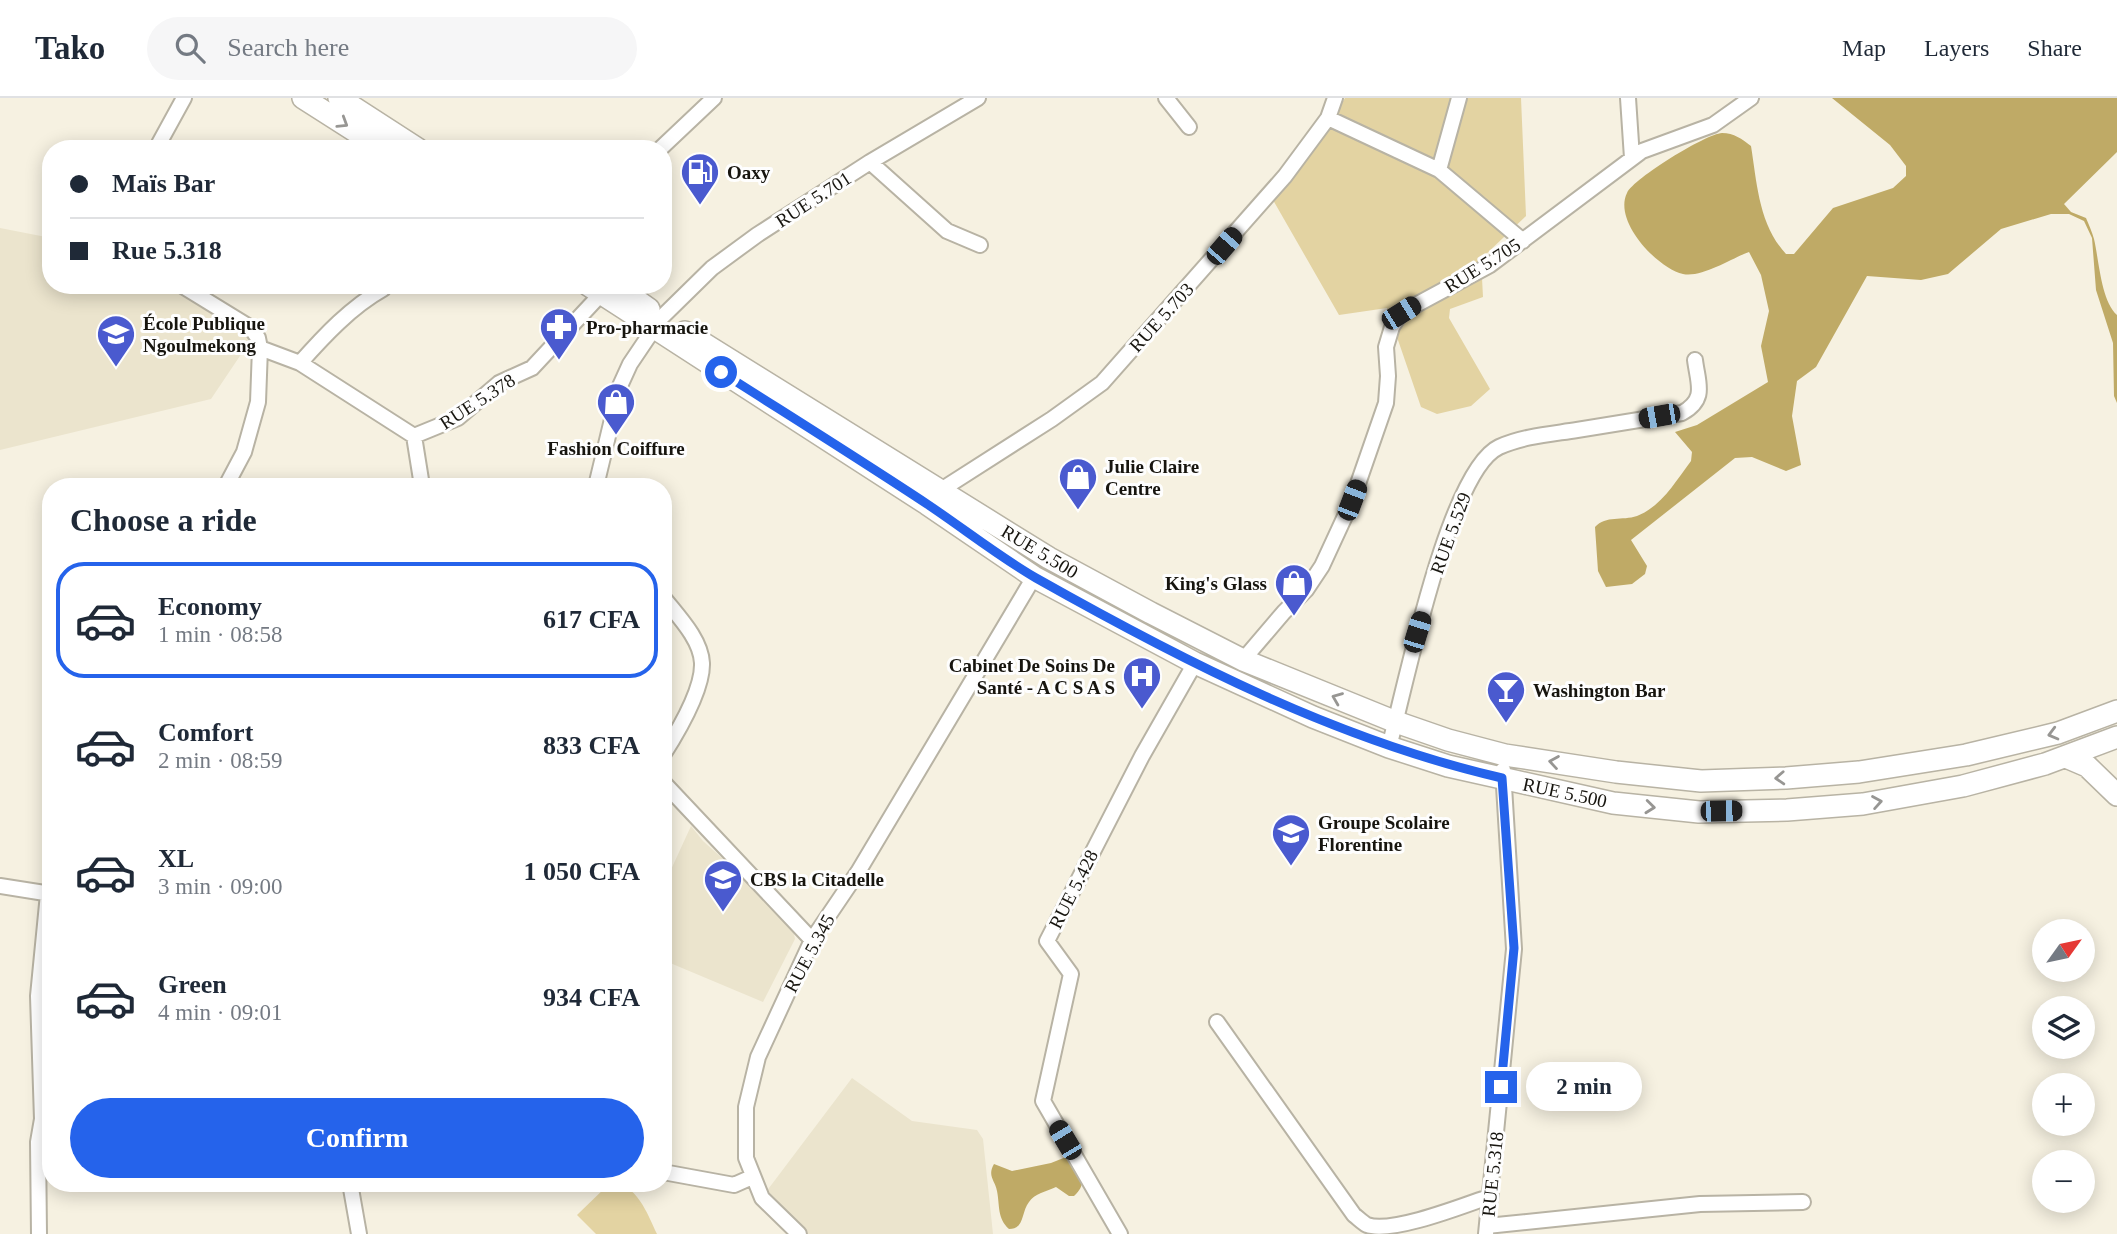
<!DOCTYPE html>
<meta charset="utf-8">
<style>
:root{--surface:#fff;--page:#f6f6f7;--text:#1f2937;--muted:#747a83;--line:#e0e1e3;--accent:#2563eb}
body{margin:0;font-family:Georgia,serif;background:var(--page);color:var(--text);height:100vh;display:flex;flex-direction:column;font-size:26px;white-space:nowrap}
*{box-sizing:border-box;margin:0}
p{font-size:23px;color:var(--muted)}
.icon{flex:none;width:38px;height:38px;fill:none;stroke:currentColor;stroke-width:2;stroke-linecap:round;stroke-linejoin:round}
.map{position:relative;flex:1;overflow:hidden}
.sheet{position:absolute;left:42px;top:380px;width:630px;height:714px;display:flex;flex-direction:column;background:var(--surface);border-radius:28px;box-shadow:0 4px 18px #0003}
.sheet>*{flex:none}
.banner{position:absolute;left:42px;top:42px;width:630px;height:154px;border-radius:28px;box-shadow:0 4px 18px #0003;display:grid;align-content:center;height:154px;padding:0 28px;background:var(--surface)}
.needle{width:46px;rotate:57deg}
.tools{position:absolute;left:2032px;top:821px;display:grid;gap:14px}
.tools a{display:grid;place-items:center;width:63px;height:63px;border-radius:50%;background:var(--surface);box-shadow:0 4px 18px #0003;font-size:35px}
.end{position:absolute;width:32px;height:32px;margin:-16px;border:9px solid #2563eb;background:#fff;box-shadow:0 0 0 4px #fff}
.from{border-radius:50%}
.bubble{position:absolute;height:49px;border-radius:24px;background:var(--surface);box-shadow:0 4px 18px #0003;font-size:23px;font-weight:700;line-height:49px;text-align:center}
.car{position:absolute;width:21px;height:42px;margin:-21px -10px;border-radius:9px;box-shadow:0 0 5px 2px #0007;background:linear-gradient(#222 24%,#8ab4d8 0 40%,#222 0 76%,#8ab4d8 0 86%,#222 0)}
.banner b{display:flex;align-items:center;gap:24px;height:66px;font-size:26px}
.banner b+b{border-top:2px solid var(--line)}
.banner i{width:18px;height:18px;background:var(--text)}
ul{padding:0;list-style:none}
li{display:flex;align-items:center;gap:21px;height:116px;margin:0 14px 10px;padding:0 14px;border:4px solid transparent;border-radius:28px}
li div{flex:1}
li b{display:block;font-size:26px}
li em{font-style:normal;font-weight:700}
li.selected{border-color:var(--accent)}
li>.icon{width:63px;height:63px;stroke-width:1.5}
h2{padding:0 28px;font-size:32px;line-height:84px}
.action{display:flex;gap:14px;margin-top:auto;padding:14px 28px}
.action a{flex:1;height:80px;border-radius:42px;background:var(--accent);color:#fff;font-size:28px;font-weight:700;line-height:80px;text-align:center}
header{display:flex;align-items:center;gap:42px;box-sizing:border-box;height:98px;padding:0 35px;background:var(--surface);border-bottom:2px solid var(--line)}
header strong{font-size:33px}
nav{display:flex;gap:38px;margin-inline-start:auto;font-size:24px}
.search{width:490px;height:63px;background:var(--page);display:flex;align-items:center;gap:18px;box-sizing:border-box;padding:0 24px;border-radius:38px;color:var(--muted);font-size:26px}
.map>svg:first-child{display:block}
.built{fill:#ebe4cd}
.green{fill:#e3d3a2}
.forest{fill:#bfaa66}
.lines{fill:none;stroke-linecap:round;stroke-linejoin:round}
.minor-casing{stroke:#b8b3a4;stroke-width:18}
.secondary-casing{stroke:#b8b3a4;stroke-width:24}
.minor{stroke:#fff;stroke-width:14}
.secondary{stroke:#fff;stroke-width:21}
.oneway{stroke:#979693}
.route{stroke:#2563eb;stroke-width:9}
.labels{text-anchor:middle;stroke-width:6;stroke-linejoin:round;paint-order:stroke}
.poi-label{font-size:19px;font-weight:bold;fill:#17150f;stroke:#fefefe;text-anchor:start}
.street-label{font-size:19px;fill:#17150f;stroke:#fefefe}
</style>
<header>
<strong>Tako</strong>
<div class="search"><svg class="icon" aria-label="search" viewBox="0 0 24 24"><circle cx="10" cy="10" r="6"/><path d="M15 15l6 6"/></svg>Search here</div>
<nav><a>Map</a><a>Layers</a><a>Share</a></nav>
</header>
<div class="map">
<svg width="2117" height="1136" viewBox="0 0 2117 1136">
<rect width="100%" height="100%" fill="#f6f1e1"/>
<path class="built" d="M0,130L51,140V187H163L252,240L211,301L0,352Z
M691,728L703,743L791,822L795,841L763,904L663,862V789Z
M852,980L912,1023L977,1032L983,1041L993,1136H796L757,1106Z"/>
<path class="green" d="M1345,0H1521L1526,118L1481,161L1483,199L1450,211L1449,220L1490,291L1471,308L1437,316L1421,309L1387,210L1339,217L1273,102L1308,61Z
M610,1085C637,1085 647,1115 657,1136H596L577,1117Z"/>
<path class="forest" d="M1832,0H2117V54L2064,106L2071,114L2086,120C2089,127 2092,134 2094,141C2099,162 2101,203 2117,217V305L2114,298L2113,245L2096,192L2092,140L2084,123L2069,116H2051L2001,131L1948,176L1921,182L1867,178L1816,269L1797,283L1792,318L1801,367L1786,373L1752,359L1735,360L1631,442L1647,468L1645,476L1632,486L1606,489L1598,473L1595,429C1606,417 1622,423 1637,418C1662,408 1675,384 1691,363L1692,354L1675,334L1697,327L1768,284L1761,248L1769,213L1761,177L1749,154C1732,160 1702,180 1683,176C1657,170 1613,123 1627,95C1634,80 1706,36 1722,35C1734,35 1742,41 1751,48C1757,86 1759,127 1786,156H1794L1833,110L1893,90L1906,78V68L1890,47Z
M1071,1057C1079,1074 1090,1083 1074,1098H1069L1056,1089C1047,1093 1034,1096 1029,1104C1021,1114 1025,1131 1009,1131C997,1120 1000,1108 997,1093C995,1082 987,1078 994,1066L1012,1073L1051,1065Z"/>
<g class="lines">
<g class="minor-casing">
<path id="minor" d="M1166,0L1189,29
M1628,0L1632,60
M1328,20L1439,72L1523,143
M156,51L184,0
M660,51L714,0
M870,64L947,133L980,147
M1439,72L1459,0
M181,187L251,230L258,240L260,250L258,304L244,354L226,388
M260,250L300,265L414,338
M300,265C324,238 351,209 383,191
M422,388L414,338L458,320L499,285L532,270L601,196
M596,388L620,288L630,266L661,220L712,170L757,137L870,64L978,0
M941,392L1052,321L1102,285L1285,78L1328,20L1335,0
M663,499C677,517 701,541 702,565C703,592 677,635 663,657
M1243,562L1284,514L1306,492L1322,468L1352,403L1386,305L1388,278L1386,249L1392,229L1401,215L1490,167L1642,53L1713,27L1751,0
M1389,649C1405,591 1448,373 1499,349C1523,338 1552,336 1577,332C1612,326 1647,321 1682,315C1707,301 1698,286 1695,262
M663,684L812,842
M0,788L51,796
M1217,924L1354,1117C1358,1120 1363,1125 1367,1127C1392,1136 1465,1107 1491,1098
M663,1074L734,1087L752,1079
M350,1085L359,1136
M1487,1128L1700,1106L1803,1104
M39,1136L38,1044L42,1021L38,898L48,796
M799,1136L762,1100L746,1060V1009L758,959L812,842L858,774L1034,479
M1120,1136L1043,1003L1071,876L1047,843L1142,658L1195,565
M1486,1136L1514,851L1503,672"/>
</g>
<g class="secondary-casing">
<path id="secondary" d="M303,0L383,51
M339,0L418,51
M588,187L927,406L1034,479L1195,565L1313,619L1389,649L1448,668L1613,705L1699,714L1787,712L1863,706L1963,688L2045,666L2117,639
M615,187L649,211
M685,234L1049,460L1151,515L1243,562L1396,624L1448,642L1505,657L1616,674L1701,683L1786,680L1859,674L1966,657L2058,635L2117,613
M2066,659L2087,668L2117,697"/>
</g>
<use href="#minor" class="minor"/>
<use href="#secondary" class="secondary"/>
</g>
<defs><path id="oneway-chevron" d="M-2-3.5L2.5 0L-2 3.5" fill="none" stroke-width="1.6" stroke-linecap="round" stroke-linejoin="round" transform="scale(1.75)"/></defs>
<g class="oneway">
<use href="#oneway-chevron" transform="translate(343 25) rotate(32)"/>
<use href="#oneway-chevron" transform="translate(1337 600) rotate(-158)"/>
<use href="#oneway-chevron" transform="translate(2053 636) rotate(165)"/>
<use href="#oneway-chevron" transform="translate(1554 664) rotate(-171)"/>
<use href="#oneway-chevron" transform="translate(1780 680) rotate(177)"/>
<use href="#oneway-chevron" transform="translate(1877 704) rotate(-10)"/>
<use href="#oneway-chevron" transform="translate(1650 709) rotate(6)"/>
</g>
<g class="lines">
<path class="route" d="M721,274C790,318 859,361 927,406C963,430 998,458 1036,480C1183,563 1337,642 1502,680L1514,850L1501,989"/>
</g>
<defs>
<g id="fuel-pin" transform="scale(2.0125)"><path d="M0 17L-7.5 6A9.5 9.5 0 1 1 7.5 6Z" fill="#4a5acf" stroke="#fefefe"/><path d="M-5.5-6h7V0h2V4h1.3V-2.5L3-4.5l.8-.8L6-3V5H2.5V1h-1V6h-7ZM-4.2-4.7v3.2H.2V-4.7Z" fill="#fff"/></g>
<g id="pharmacy-pin" transform="scale(2.0125)"><path d="M0 17L-7.5 6A9.5 9.5 0 1 1 7.5 6Z" fill="#4a5acf" stroke="#fefefe"/><path d="M-2-6h4v4h4v4h-4v4h-4v-4h-4v-4h4Z" fill="#fff"/></g>
<g id="school-pin" transform="scale(2.0125)"><path d="M0 17L-7.5 6A9.5 9.5 0 1 1 7.5 6Z" fill="#4a5acf" stroke="#fefefe"/><path d="M0-5L7-2L0 1L-7-2ZM-4 1L0 2.5L4 1V4Q0 6-4 4Z" fill="#fff"/></g>
<g id="shop-pin" transform="scale(2.0125)"><path d="M0 17L-7.5 6A9.5 9.5 0 1 1 7.5 6Z" fill="#4a5acf" stroke="#fefefe"/><path d="M-5-2.5h2.3a2.7 3.5 0 0 1 5.4 0H5L5.5 6h-11ZM-1.5-2.5h3a1.5 2.3 0 0 0-3 0Z" fill="#fff"/></g>
<g id="hospital-pin" transform="scale(2.0125)"><path d="M0 17L-7.5 6A9.5 9.5 0 1 1 7.5 6Z" fill="#4a5acf" stroke="#fefefe"/><path d="M-5-5h3v3.5h4V-5h3V5h-3V1.5h-4V5h-3Z" fill="#fff"/></g>
<g id="bar-pin" transform="scale(2.0125)"><path d="M0 17L-7.5 6A9.5 9.5 0 1 1 7.5 6Z" fill="#4a5acf" stroke="#fefefe"/><path d="M-6-5H6L.8 .8V4.5H3.5V6h-7V4.5H-.8V.8Z" fill="#fff"/></g>
</defs>
<g fill-rule="evenodd">
<use href="#fuel-pin" x="700" y="74"/>
<use href="#pharmacy-pin" x="559" y="229"/>
<use href="#school-pin" x="116" y="236"/>
<use href="#shop-pin" x="616" y="304"/>
<use href="#shop-pin" x="1078" y="379"/>
<use href="#shop-pin" x="1294" y="485"/>
<use href="#hospital-pin" x="1142" y="578"/>
<use href="#bar-pin" x="1506" y="592"/>
<use href="#school-pin" x="1291" y="735"/>
<use href="#school-pin" x="723" y="781"/>
</g>
<g class="labels">
<g class="poi-label">
<text x="727" y="81">Oaxy</text>
<text x="143" y="232">École Publique<tspan x="143" dy="22">Ngoulmekong</tspan></text>
<text x="586" y="236">Pro-pharmacie</text>
<text x="616" y="357" text-anchor="middle">Fashion Coiffure</text>
<text x="1105" y="375">Julie Claire<tspan x="1105" dy="22">Centre</tspan></text>
<text x="1267" y="492" text-anchor="end">King's Glass</text>
<text x="1115" y="574" text-anchor="end">Cabinet De Soins De<tspan x="1115" dy="22">Santé - A C S A S</tspan></text>
<text x="1533" y="599">Washington Bar</text>
<text x="1318" y="731">Groupe Scolaire<tspan x="1318" dy="22">Florentine</tspan></text>
<text x="750" y="788">CBS la Citadelle</text>
</g>
<g class="street-label">
<text transform="translate(813 101) rotate(-33)" y="7">RUE 5.701</text>
<text transform="translate(1482 167) rotate(-32)" y="7">RUE 5.705</text>
<text transform="translate(1161 219) rotate(-48)" y="7">RUE 5.703</text>
<text transform="translate(477 303) rotate(-33)" y="7">RUE 5.378</text>
<text transform="translate(1450 435) rotate(-70)" y="7">RUE 5.529</text>
<text transform="translate(1040 453) rotate(31)" y="7">RUE 5.500</text>
<text transform="translate(1565 694) rotate(12)" y="7">RUE 5.500</text>
<text transform="translate(1073 791) rotate(-63)" y="7">RUE 5.428</text>
<text transform="translate(809 855) rotate(-62)" y="7">RUE 5.345</text>
<text transform="translate(1492 1076) rotate(-84)" y="7">RUE 5.318</text>
</g>
</g>
</svg>
<div class="tools">
<a><svg class="needle" viewBox="-14 -14 28 28"><path d="M0-13l5 13h-10z" fill="#e53935"/><path d="M0 13l5-13h-10z" fill="#747a83"/></svg></a>
<a><svg class="icon" aria-label="layers" viewBox="0 0 24 24"><path d="M12 4l9 5-9 5-9-5zM3 14l9 5 9-5"/></svg></a>
<a>+</a>
<a>−</a>
</div>
<i class="end from" style="left:721px;top:274px"></i>
<i class="end" style="left:1501px;top:989px"></i>
<div class="bubble" style="left:1526px;top:964px;width:116px">2 min</div>
<i class="car" style="left:1224px;top:148px;rotate:41deg"></i>
<i class="car" style="left:1401px;top:215px;rotate:58deg"></i>
<i class="car" style="left:1659px;top:318px;rotate:260deg"></i>
<i class="car" style="left:1352px;top:402px;rotate:21deg"></i>
<i class="car" style="left:1417px;top:534px;rotate:17deg"></i>
<i class="car" style="left:1721px;top:713px;rotate:89deg"></i>
<i class="car" style="left:1065px;top:1042px;rotate:329deg"></i>
<div class="banner">
<b><i class="from"></i>Maïs Bar</b>
<b><i></i>Rue 5.318</b>
</div>
<section class="sheet">
<h2>Choose a ride</h2>
<ul>
<li class="selected"><svg class="icon" aria-label="car" viewBox="0 0 24 24"><path d="M5 17H2v-5l4-1 3-4h7l3 4 3 1v5h-3M9 17h6M6 11h13"/><circle cx="7" cy="17" r="2"/><circle cx="17" cy="17" r="2"/></svg><div><b>Economy</b><p>1 min · 08:58</p></div><em>617 CFA</em></li>
<li><svg class="icon" aria-label="car" viewBox="0 0 24 24"><path d="M5 17H2v-5l4-1 3-4h7l3 4 3 1v5h-3M9 17h6M6 11h13"/><circle cx="7" cy="17" r="2"/><circle cx="17" cy="17" r="2"/></svg><div><b>Comfort</b><p>2 min · 08:59</p></div><em>833 CFA</em></li>
<li><svg class="icon" aria-label="car" viewBox="0 0 24 24"><path d="M5 17H2v-5l4-1 3-4h7l3 4 3 1v5h-3M9 17h6M6 11h13"/><circle cx="7" cy="17" r="2"/><circle cx="17" cy="17" r="2"/></svg><div><b>XL</b><p>3 min · 09:00</p></div><em>1 050 CFA</em></li>
<li><svg class="icon" aria-label="car" viewBox="0 0 24 24"><path d="M5 17H2v-5l4-1 3-4h7l3 4 3 1v5h-3M9 17h6M6 11h13"/><circle cx="7" cy="17" r="2"/><circle cx="17" cy="17" r="2"/></svg><div><b>Green</b><p>4 min · 09:01</p></div><em>934 CFA</em></li>
</ul>
<div class="action"><a>Confirm</a></div>
</section>
</div>
